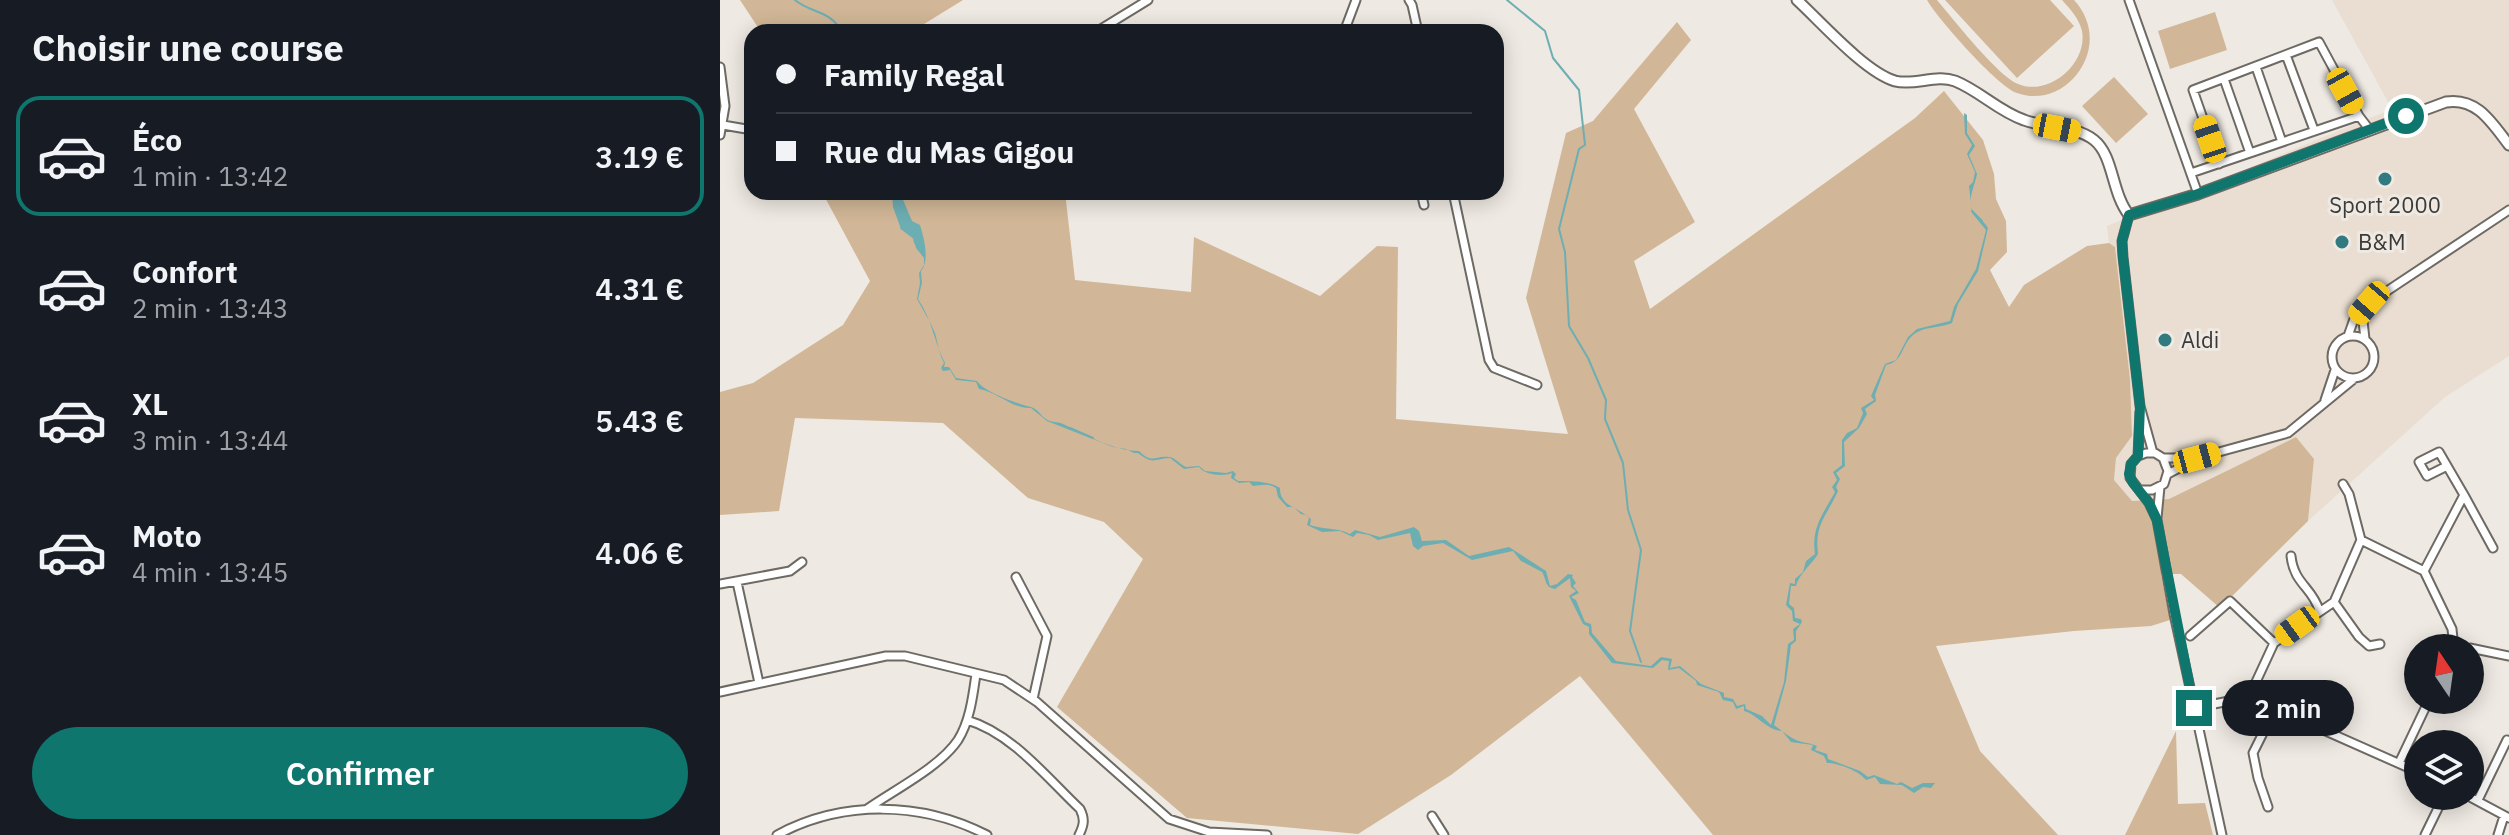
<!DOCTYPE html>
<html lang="fr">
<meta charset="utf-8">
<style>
:root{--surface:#171b24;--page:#20242c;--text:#f1f3f6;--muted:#9ea1a6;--line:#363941;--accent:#0f766e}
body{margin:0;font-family:"IBM Plex Sans",sans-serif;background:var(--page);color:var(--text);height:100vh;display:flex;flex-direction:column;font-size:30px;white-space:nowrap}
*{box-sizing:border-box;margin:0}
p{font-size:26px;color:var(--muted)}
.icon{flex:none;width:44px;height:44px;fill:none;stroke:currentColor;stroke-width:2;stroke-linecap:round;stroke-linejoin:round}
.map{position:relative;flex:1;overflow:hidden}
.details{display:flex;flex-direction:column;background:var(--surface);width:720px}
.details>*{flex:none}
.banner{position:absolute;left:24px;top:24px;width:760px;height:176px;border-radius:24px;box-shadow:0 4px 20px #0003;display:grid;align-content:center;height:176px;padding:0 32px;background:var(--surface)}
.needle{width:52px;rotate:347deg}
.buttons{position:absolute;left:1684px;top:634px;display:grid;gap:16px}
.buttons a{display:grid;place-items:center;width:80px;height:80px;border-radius:50%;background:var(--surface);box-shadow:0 4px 20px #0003;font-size:40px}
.end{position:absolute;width:36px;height:36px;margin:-18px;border:10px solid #0f766e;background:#fff;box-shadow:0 0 0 4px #fff}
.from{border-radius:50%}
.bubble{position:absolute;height:56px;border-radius:28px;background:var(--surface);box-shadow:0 4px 20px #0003;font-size:26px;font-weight:600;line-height:56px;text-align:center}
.car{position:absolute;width:24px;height:48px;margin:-24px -12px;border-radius:10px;box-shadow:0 0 6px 2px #0007;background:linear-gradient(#f5c518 24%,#345 0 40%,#f5c518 0 76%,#345 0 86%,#f5c518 0)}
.banner b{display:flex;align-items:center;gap:28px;height:76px;font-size:30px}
.banner b+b{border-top:2px solid var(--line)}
.banner i{width:20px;height:20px;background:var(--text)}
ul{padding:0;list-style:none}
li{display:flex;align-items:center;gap:24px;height:120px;margin:0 16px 12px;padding:0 16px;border:4px solid transparent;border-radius:24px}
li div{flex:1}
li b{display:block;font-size:30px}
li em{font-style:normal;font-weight:600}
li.current{border-color:var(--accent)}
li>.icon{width:72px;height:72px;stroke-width:1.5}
h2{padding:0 32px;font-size:36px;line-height:96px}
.cta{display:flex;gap:16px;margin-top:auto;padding:16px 32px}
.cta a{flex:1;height:92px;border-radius:48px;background:var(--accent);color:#fff;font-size:32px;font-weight:600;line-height:92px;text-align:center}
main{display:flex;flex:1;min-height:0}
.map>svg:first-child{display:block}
.built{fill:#e9ded1}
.green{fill:#d1b797}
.water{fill:#6daeb3}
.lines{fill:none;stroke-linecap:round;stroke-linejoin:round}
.stream{stroke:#6daeb3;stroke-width:2}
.street-casing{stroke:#6d6963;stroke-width:11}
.secondary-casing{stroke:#6d6963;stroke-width:13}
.street{stroke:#fff;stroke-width:7}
.secondary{stroke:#fff;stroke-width:9}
.route{stroke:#0f766e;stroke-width:10}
.poi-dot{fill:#317a80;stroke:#eee9e2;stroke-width:3}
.labels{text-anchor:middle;stroke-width:6;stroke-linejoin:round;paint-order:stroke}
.poi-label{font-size:22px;fill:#3c3a37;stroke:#eee9e2;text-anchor:start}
</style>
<main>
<section class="details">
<h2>Choisir une course</h2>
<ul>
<li class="current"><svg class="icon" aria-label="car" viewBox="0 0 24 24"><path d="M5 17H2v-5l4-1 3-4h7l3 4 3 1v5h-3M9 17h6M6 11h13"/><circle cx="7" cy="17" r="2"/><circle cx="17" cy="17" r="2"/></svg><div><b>Éco</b><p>1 min · 13:42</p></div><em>3.19 €</em></li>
<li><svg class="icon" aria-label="car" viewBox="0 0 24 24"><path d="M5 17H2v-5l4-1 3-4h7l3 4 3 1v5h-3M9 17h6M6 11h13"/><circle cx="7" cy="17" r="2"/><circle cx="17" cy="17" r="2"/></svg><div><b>Confort</b><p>2 min · 13:43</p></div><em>4.31 €</em></li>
<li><svg class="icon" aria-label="car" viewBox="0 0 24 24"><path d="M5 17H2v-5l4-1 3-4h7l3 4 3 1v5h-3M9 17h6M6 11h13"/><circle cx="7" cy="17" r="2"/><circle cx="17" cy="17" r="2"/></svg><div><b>XL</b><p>3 min · 13:44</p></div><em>5.43 €</em></li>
<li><svg class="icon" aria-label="car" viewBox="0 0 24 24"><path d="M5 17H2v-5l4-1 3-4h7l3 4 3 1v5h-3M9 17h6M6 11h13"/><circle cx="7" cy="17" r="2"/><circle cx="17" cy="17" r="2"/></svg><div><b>Moto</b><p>4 min · 13:45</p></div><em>4.06 €</em></li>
</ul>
<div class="cta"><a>Confirmer</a></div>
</section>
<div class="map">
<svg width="1789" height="835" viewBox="0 0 1789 835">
<rect width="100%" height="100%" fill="#eee9e2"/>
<path class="built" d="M1612,0H1789V356L1725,397L1588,521L1594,459L1576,437L1449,499L1412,501L1394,480L1396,458L1412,436L1410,379L1395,247L1389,243L1387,226L1672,109Z"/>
<path class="green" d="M20,0H243L191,32H41Z
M1207,0H1217C1233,19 1278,76 1298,84C1329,97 1368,63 1362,31C1359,18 1350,9 1342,0H1354C1396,46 1346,111 1297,93C1278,87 1217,18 1207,0Z
M1225,0H1330L1354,26L1297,78Z
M1495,12L1507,50L1450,69L1438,31Z
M957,22L971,40L914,109L975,222L914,261L930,309L1195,118L1224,91L1263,140L1274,174L1276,199L1286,221L1287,252L1270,270L1289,307L1304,285L1367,246L1389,243L1395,247L1410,379L1412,436L1396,458L1394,480L1412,501L1449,499L1576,437L1594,459L1588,521L1500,608L1461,574H1441L1450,620L1431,626L1354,631L1216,646L1260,751L1338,835H993L860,676L731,775L638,834L467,818L337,707L423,559L384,522L308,498L223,423L75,418L59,511L0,515V392L33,383L123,325L150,281L102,192H345L355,280L471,292L474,237L600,296L657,246L678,247L676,419L848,434L806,298L846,133L873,121Z
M1394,77L1428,114L1396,143L1362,106Z
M1456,731L1458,804L1485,803L1493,835H1405Z"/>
<path class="water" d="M1244,113L1247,115V133L1255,146L1249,155L1257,174C1255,186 1246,200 1254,213C1258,218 1264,221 1268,228L1258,271L1238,304L1232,323C1218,329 1202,325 1190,338C1181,349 1182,362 1166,365L1155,395L1156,401L1145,409L1147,414L1139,428L1124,442L1125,466L1116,473L1120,479L1116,487L1118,491C1107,516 1094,524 1098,554C1092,564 1079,574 1076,586H1071L1069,604L1074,608L1075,618L1081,619L1082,622L1076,631V641L1071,645L1066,681L1054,725C1061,730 1068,736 1076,740C1083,743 1091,743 1097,746L1095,750L1107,754L1108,759L1140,771L1148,777L1154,775L1177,784L1181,782L1192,788L1203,783H1215L1211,788L1203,787L1194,793L1182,785L1160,784L1155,777L1146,780C1139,771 1119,763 1107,763L1104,756L1091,750L1093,745L1071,742L1062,731C1046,730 1037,714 1024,711V706L1016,709L1013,702L1003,700L999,692L977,685L976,681L959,668L948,670L949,661L942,660L933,668L892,663L869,634V627L863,624L849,596L856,591L851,587L850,578L835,589C824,587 827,580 822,572L801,561L793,551L752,560L723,543L703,546L698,550L693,546L690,533L658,540L649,535L637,533L633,537L620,531L602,532L587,525L589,518L587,515L581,514L573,507H567L558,497L556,488C548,483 543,485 533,486L529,482L519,483L511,478L512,473C504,477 484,475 479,467L464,469L450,458C433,459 433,465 418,453H414L406,449L393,447L327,421L311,408C292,409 278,392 259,389L256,382L236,380L230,370L223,371L221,368L224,363C219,353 218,344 215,333C210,321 203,310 197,299L200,283L199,273L204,265V258L196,248L193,236L181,229L173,207L172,192L181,195L192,221L200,225C204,238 210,260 201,271L202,283L198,299C212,319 214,342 225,363L224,367H229L236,378L257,381C264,392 298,404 311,407C318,409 320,415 326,419C331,423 337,421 343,424C366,435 394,451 419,451C433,465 435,455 449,457C456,458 459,464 466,467L479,466L485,471L506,473L513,471L516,474L514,478L518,481C531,481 549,481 560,488C559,506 580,508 591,519L590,525C604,530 616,527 630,534L635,530L660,537L694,527L699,531L702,541L726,540L749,556L789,547L826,571L830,586L837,584L848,574L853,575L852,577L856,583L853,586L859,593L851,597L856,600L865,622L871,624L872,633L896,661L931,666L941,657L952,659L950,668L960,666L981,684L1004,693V697L1013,699L1017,706L1025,704L1026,709L1042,716L1051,725L1064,682L1068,644L1074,640L1073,629L1080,624L1073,621L1072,611L1066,605L1070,583L1075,584V579L1083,572L1086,561L1095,554C1091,528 1103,514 1115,492L1112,487L1117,480L1113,472L1122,465V440L1127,433L1137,428L1143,413L1141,408L1154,400L1151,396L1165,364L1176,360L1188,337L1197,329L1230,321L1234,307L1256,269L1266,230L1252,213L1249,186L1253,182L1255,172L1247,154L1252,145L1245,134Z"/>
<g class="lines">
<path class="stream" d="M75,0C90,13 113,11 121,32
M787,0L825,31L833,58L859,90L865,145L859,149L839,229L845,252L849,326L868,358L886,400L885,419L903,463L908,510L921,550L910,631L921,662
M1252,211L1262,221
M181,228L194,238L195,243
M350,428L373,438"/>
<g class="street-casing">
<path id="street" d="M689,0L692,5L698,32
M1409,0L1478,194
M376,32L428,0
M624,32L636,0
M1566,55L1594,130
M0,67L5,106L0,135
M1536,67L1562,142
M1504,79L1530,153
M3,125L32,130
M1499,164L1473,90L1599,42L1639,116
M1471,173L1639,116L1649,129
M560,192L561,193
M701,192L704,205
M733,192L769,360L774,368L817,385
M1409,215L1402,241L1403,257L1420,406L1433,453
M1612 357a21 21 0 1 1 42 0a21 21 0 1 1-42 0Z
M1628,336L1634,319L1649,303L1789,210
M1645,339L1643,321L1648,305
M1605,400L1615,370
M1418,456L1420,412
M1727,466L1707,476L1699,462L1719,452L1744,495
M1448,474L1476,459
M1623,484L1629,494L1641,540
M1420,490H1432L1444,484L1448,471L1443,458
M1437,518L1440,487
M1571,556C1574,584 1592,587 1599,610
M1704,571L1744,495L1773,548
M296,577L327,636L313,699
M17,582L39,683
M0,584L70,571L82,562
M1614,602L1639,637L1649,646L1660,644
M1470,636L1510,601L1554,643
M1750,648L1789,656
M0,692L166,656H185L284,680L317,702L449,819L489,832L547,835
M1529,697L1554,643L1614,602L1641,540L1704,571L1732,629L1734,648
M1474,708L1529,697L1698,772
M247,720C292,733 327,778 360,809C365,819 364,825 359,835
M1679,763L1709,700
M1748,796L1789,818
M1758,800L1787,740L1789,741
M1548,807L1538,778L1533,753L1556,707
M147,809C174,790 220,767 238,740C250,721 253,695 256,674
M712,816L724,835
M57,835C122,800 201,801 267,835
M1502,835L1454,614L1437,520L1429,503L1410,478L1411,464L1418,456L1426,453H1435L1443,458H1477L1568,433L1635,378
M1705,835L1724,796
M1778,835L1784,816"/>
</g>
<g class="secondary-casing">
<path id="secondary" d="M1077,0C1102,23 1145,72 1175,81C1195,86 1216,74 1235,81C1260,91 1278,111 1304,120C1325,128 1355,125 1374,140C1394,156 1391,192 1409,215L1478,194L1726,102C1757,97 1772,123 1789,145"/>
</g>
<use href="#street" class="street"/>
<use href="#secondary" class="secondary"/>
</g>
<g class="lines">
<path class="route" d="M1474,708L1437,520L1429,503L1413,483L1409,474L1411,464L1418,456L1420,406L1403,257L1402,241L1409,215L1478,194L1686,116"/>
</g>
<g class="poi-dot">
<circle cx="1665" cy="179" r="8"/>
<circle cx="1622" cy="242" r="8"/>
<circle cx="1445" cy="340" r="8"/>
</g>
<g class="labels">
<g class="poi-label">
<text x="1665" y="213" text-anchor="middle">Sport 2000</text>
<text x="1638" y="250">B&amp;M</text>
<text x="1461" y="348">Aldi</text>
</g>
</g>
</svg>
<div class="buttons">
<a><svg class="needle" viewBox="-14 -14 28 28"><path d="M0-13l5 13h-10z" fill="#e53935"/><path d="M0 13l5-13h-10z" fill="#9ea1a6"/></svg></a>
<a><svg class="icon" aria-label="layers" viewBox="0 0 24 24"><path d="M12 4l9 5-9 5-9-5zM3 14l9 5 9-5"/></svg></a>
</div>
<i class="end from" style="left:1686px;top:116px"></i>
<i class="end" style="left:1474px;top:708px"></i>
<div class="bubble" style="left:1502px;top:680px;width:132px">2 min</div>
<i class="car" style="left:1625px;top:91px;rotate:151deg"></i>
<i class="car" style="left:1337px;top:128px;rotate:101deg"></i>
<i class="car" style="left:1490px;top:139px;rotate:341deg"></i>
<i class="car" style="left:1649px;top:303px;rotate:221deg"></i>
<i class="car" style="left:1477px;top:458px;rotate:75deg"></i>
<i class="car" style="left:1577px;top:626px;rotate:234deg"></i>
<div class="banner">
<b><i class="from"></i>Family Regal</b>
<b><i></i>Rue du Mas Gigou</b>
</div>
</div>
</main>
